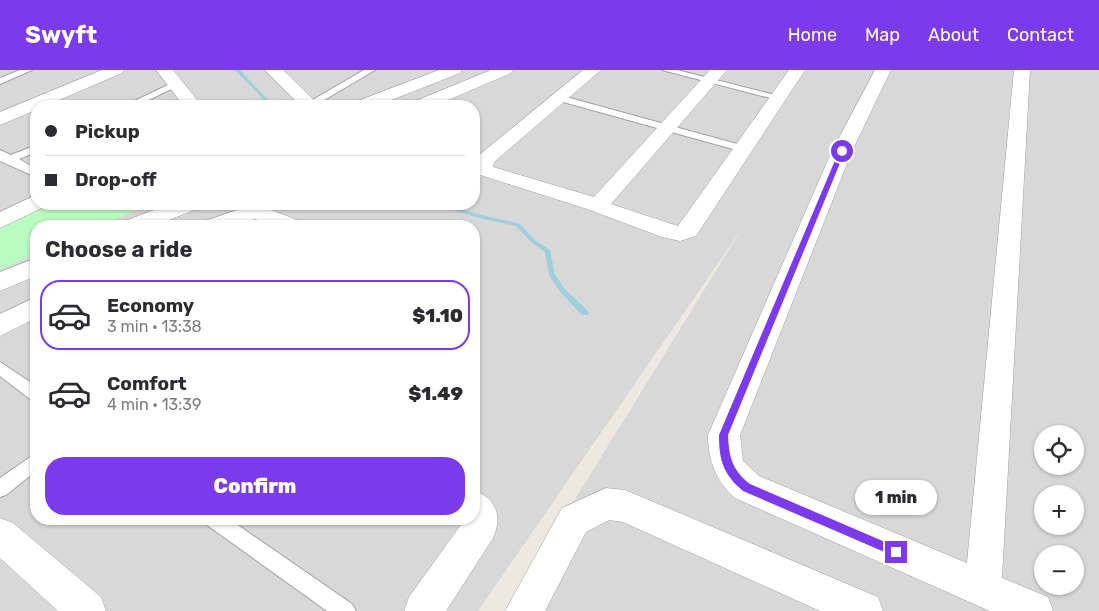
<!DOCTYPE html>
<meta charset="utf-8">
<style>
:root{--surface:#fff;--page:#f2f2f3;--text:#2b2b33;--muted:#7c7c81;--line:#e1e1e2;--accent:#7c3aed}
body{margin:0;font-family:Rubik,sans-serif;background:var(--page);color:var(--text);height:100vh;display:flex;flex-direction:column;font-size:19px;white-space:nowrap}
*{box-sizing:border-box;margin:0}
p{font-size:16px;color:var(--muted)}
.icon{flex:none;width:28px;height:28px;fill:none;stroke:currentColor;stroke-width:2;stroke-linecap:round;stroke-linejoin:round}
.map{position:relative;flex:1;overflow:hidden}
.drawer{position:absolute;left:30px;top:150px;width:450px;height:305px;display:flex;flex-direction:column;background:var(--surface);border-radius:20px;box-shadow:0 1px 4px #0004}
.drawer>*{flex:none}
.hud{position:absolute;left:30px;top:30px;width:450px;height:110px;border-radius:20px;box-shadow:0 1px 4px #0004;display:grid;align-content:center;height:110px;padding:0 15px;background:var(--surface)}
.buttons{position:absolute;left:1034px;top:355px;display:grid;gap:10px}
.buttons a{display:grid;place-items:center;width:50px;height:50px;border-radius:50%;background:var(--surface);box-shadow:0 1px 4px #0004;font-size:25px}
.end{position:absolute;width:22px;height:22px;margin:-11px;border:6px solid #7c3aed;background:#fff;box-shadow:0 0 0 2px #fff}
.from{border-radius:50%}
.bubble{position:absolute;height:35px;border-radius:18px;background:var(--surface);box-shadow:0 1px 4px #0004;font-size:16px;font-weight:800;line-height:35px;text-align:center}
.hud b{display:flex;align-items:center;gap:18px;height:48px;font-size:19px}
.hud b+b{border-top:1px solid var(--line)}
.hud i{width:12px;height:12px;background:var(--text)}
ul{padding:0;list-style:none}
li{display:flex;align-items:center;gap:15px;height:70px;margin:0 10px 8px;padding:0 5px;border:2px solid transparent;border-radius:20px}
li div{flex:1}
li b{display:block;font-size:19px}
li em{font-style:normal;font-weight:800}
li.active{border-color:var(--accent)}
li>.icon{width:45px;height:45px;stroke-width:1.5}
h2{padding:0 15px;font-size:22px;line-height:60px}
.cta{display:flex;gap:10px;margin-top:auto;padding:10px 15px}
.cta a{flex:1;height:58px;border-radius:20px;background:var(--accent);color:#fff;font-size:20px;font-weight:800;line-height:58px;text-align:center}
header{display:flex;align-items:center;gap:30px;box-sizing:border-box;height:70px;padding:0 25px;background:var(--accent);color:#fff}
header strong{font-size:24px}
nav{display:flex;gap:28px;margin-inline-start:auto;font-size:18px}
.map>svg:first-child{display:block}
.residential{fill:#d9d8d8;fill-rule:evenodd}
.park{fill:#bafbbf}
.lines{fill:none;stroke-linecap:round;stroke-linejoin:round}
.stream{fill:#9ecfdd;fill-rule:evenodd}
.lane-casing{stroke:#a2a2a2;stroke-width:2}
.street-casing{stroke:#a2a2a2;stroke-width:1}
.lane{fill:#fff;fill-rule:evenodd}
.street{fill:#fff;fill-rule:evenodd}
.route{fill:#7c3aed}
</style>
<header>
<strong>Swyft</strong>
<nav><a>Home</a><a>Map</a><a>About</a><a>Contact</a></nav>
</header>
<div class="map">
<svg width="1099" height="541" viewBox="0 0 1099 541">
<rect width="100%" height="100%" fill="#ede9e0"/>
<path class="residential" d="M0,0H1099V541H506L743,157L478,541H0ZM36,36H474V134H36ZM36,156H474V449H36ZM1042,364H1075V396H1042ZM1042,424H1075V456H1042ZM1042,484H1075V516H1042Z"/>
<path class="park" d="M50,134H152L98,156H36V183L0,200V159Z"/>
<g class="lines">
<path class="stream" d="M235,0H240L274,36H270Z
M443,134H449L451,136L478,144L520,154L536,171L550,180L555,205L565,219L588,241L589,243L588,245H582L561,223L549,205L545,182L532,173L516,156L475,147L447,138Z"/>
<g class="lane-casing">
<path id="lane" d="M20,0H32L0,14V8Z
M364,0H375L314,36L304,35Z
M662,0H677L783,27L778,30Z
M172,13L180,15L136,36H124Z
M559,25L748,77L749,79L744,82L740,81L556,30L554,28Z
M36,75V82L19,89L36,99V107L0,91V80L11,85Z
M0,292L36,316V330L30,329L0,306Z
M36,383V401L6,425L0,427V408Z
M205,449H229L352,534L356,541H327L207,455Z"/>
</g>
<g class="street-casing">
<path id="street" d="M102,0H124L122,3L45,36H36V40L0,55V42Z
M156,0H173L202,36H184Z
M265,0H283L320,36H301Z
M439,0H462L460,3L376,36H352L355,32Z
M491,0H513L511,3L434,36H410L413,32Z
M583,0H601L494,92L493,97L594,127L710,0H727L611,134L678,156L789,0H805L696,166L680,171L662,167L587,139L474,103V94L478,86Z
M875,0H891L852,81L740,365L743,391L759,406L967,493L1014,0H1030L1002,508L1048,527L1053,541H990L735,428C716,411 708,390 708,365L832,81Z
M36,125V134H46L44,137L0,158V142Z
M170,134H200L197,139L153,156H122L125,151Z
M255,134L300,151L303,156H273L255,149L234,156H202L205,151Z
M36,188V206L0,221V202Z
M36,227V248L0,266V244Z
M606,418L625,420L637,425L878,527L883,541H820L623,452L609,450L586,462L545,541H505L562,438Z
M474,420C496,429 503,446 493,468L446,541H404L409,527L463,452V449H474Z
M0,448L13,453L101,527L106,541H58L0,488Z"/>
</g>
<use href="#lane" class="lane"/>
<use href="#street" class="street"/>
</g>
<path class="route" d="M842,79L845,81L728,365C729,387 732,400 750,414L899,478L901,482L896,487L743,421C723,404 719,390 719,365L839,81Z"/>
</svg>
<div class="buttons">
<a><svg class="icon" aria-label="locate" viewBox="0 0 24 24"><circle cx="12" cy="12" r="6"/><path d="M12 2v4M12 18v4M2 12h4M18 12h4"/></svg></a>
<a>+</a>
<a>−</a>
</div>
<i class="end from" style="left:842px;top:81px"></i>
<i class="end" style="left:896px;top:482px"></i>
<div class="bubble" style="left:855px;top:410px;width:82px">1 min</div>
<div class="hud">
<b><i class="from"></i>Pickup</b>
<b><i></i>Drop-off</b>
</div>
<section class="drawer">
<h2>Choose a ride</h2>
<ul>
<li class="active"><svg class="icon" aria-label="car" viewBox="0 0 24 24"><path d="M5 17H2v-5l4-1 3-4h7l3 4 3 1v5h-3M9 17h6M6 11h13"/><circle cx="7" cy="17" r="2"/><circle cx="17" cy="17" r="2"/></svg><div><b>Economy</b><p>3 min · 13:38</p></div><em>$1.10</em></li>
<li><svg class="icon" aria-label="car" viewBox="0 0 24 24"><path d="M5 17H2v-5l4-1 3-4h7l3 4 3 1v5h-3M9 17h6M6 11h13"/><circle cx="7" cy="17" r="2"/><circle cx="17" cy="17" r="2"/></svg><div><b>Comfort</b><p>4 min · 13:39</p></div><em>$1.49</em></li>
</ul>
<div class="cta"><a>Confirm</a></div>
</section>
</div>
